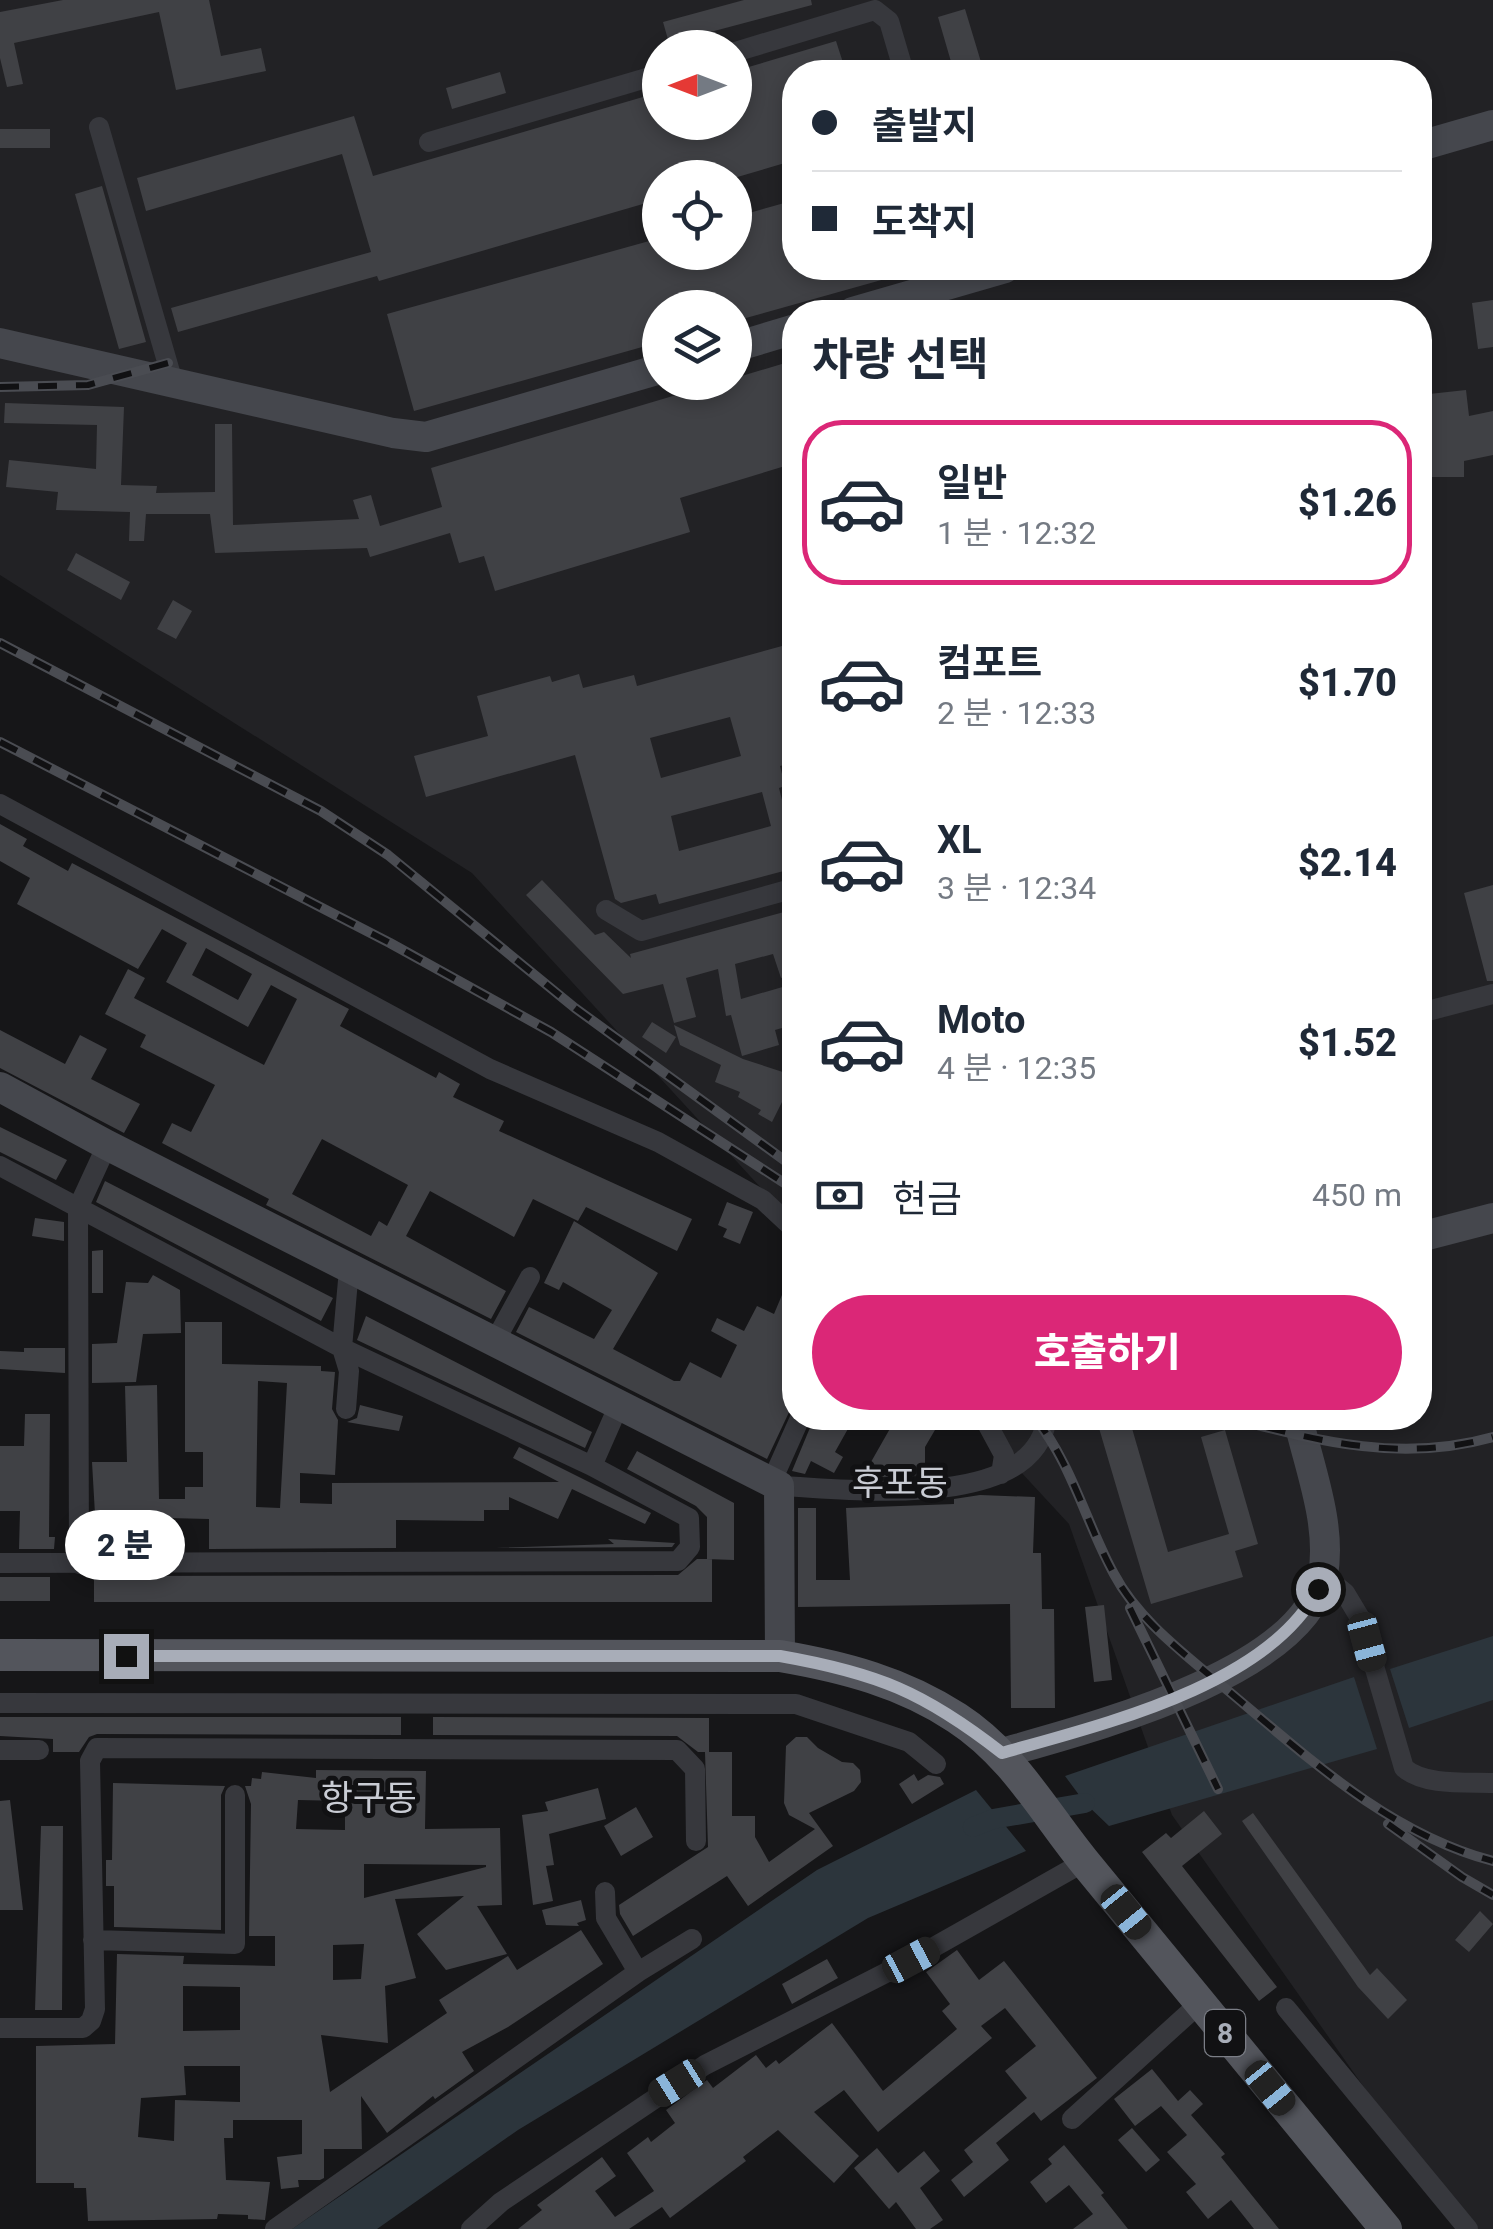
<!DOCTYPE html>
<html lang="ko">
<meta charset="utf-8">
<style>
:root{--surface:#fff;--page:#f6f6f7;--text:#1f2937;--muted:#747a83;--line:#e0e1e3;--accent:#db2777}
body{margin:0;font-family:Roboto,"Noto Sans KR",sans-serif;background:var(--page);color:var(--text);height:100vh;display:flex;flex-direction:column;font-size:38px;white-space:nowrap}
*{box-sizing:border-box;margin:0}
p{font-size:32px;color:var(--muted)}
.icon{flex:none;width:55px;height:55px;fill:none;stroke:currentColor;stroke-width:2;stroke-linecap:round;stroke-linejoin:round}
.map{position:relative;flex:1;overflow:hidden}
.side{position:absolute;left:782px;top:300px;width:650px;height:1130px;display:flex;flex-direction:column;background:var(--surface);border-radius:40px;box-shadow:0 5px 15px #0003}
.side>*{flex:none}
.guide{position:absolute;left:782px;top:60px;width:650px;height:220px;border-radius:40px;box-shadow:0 5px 15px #0003;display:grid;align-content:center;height:220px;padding:0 30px;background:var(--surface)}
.needle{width:65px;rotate:270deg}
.controls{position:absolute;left:642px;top:30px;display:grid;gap:20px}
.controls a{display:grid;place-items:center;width:110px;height:110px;border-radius:50%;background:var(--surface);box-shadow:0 5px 15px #0003;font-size:50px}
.end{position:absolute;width:45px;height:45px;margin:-22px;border:12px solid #a8adb8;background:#111;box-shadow:0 0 0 5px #111}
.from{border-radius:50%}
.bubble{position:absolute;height:70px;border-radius:35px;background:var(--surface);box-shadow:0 5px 15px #0003;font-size:32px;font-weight:800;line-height:70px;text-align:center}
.car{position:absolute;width:30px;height:60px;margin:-30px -15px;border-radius:12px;box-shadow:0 0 8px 2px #0007;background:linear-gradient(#222 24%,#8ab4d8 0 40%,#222 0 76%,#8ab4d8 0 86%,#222 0)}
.guide b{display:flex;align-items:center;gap:35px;height:95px;font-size:38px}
.guide b+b{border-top:2px solid var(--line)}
.guide i{width:25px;height:25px;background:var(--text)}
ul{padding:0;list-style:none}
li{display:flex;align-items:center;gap:30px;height:165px;margin:0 20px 15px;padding:0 10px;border:5px solid transparent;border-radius:40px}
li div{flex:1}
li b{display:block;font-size:38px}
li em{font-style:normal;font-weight:800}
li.current{border-color:var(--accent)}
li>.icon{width:90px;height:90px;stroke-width:1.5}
h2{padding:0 30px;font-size:45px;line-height:120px}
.pay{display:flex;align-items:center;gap:25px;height:110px;padding:0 30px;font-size:38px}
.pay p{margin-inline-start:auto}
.primary-button{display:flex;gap:20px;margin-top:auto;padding:20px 30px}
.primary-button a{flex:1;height:115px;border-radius:60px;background:var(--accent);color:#fff;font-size:40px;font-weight:800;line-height:115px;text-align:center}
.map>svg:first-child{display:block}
.built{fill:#222225;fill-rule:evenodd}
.water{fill:#2c353c}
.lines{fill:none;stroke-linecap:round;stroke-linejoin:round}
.canal{stroke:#2c353c;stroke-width:20}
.building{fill:#404145;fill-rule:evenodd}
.street{stroke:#37383d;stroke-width:20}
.secondary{stroke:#45474d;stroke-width:30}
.primary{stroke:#53555c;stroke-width:32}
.rail-casing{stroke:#4a4c52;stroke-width:10}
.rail{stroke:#111113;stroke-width:6;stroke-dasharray:19;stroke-linecap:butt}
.route{stroke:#a8adb8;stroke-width:12}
.labels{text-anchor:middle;stroke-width:10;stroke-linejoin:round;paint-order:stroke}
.shield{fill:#111113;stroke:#7b7e86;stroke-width:2.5}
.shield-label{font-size:28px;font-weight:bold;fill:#a8adb8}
.quarter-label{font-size:35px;fill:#c9ccd4;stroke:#111113}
</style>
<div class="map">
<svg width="1493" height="2229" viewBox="0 0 1493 2229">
<rect width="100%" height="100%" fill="#161618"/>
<path class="built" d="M0,0H1493V2229H1464L1172,1815L1069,1524L971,1418H1420V312H795V1225L472,873L0,575ZM660,48H735V122H660ZM795,72H1420V268H795ZM660,178H735V252H660ZM660,308H735V382H660Z"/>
<path class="water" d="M1493,1636V1700L1409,1728L1390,1669Z
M1354,1677L1377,1749L1109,1826L1085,1803L1065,1776Z
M976,1790L1026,1851L868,1918L518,2130L377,2229H292L817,1870Z"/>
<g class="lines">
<path class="canal" d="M973,1827L993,1819L1085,1803"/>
</g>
<path class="building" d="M63,0H209L221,56L261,48L266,71L176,90L159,12L14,43L23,84L7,87L0,58V12Z
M744,0H811L812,5L669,43L663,22Z
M965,9L984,72H954L938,17Z
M836,41L846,72H795V160L734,178H660V199L379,281L377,276L178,332L171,308L371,252L342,154L146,211L137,178L354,116L373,176L660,92V122H735V71Z
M500,72L506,93L452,109L446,88Z
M0,129H50V148H0Z
M102,186L146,342L119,349L75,194Z
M795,200V268H909L910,272L735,321V308H660V342L414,411L387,314L660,238V252H735V217Z
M1493,300V347L1478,349L1472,303Z
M795,360V463L680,498L690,532L495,591L484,556L459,563L450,533L370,557L367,548L215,553L210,514H146L144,541H129L130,512L56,510L58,492L6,487L9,460L96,469L97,425L4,423L5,403L124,407L121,485L157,486L156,493L215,492V424H232L233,525L359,519L353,500L371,495L380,526L442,507L431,468L720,382H735V378Z
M1466,390L1469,416L1493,411V455L1464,461V477H1420V395Z
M76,553L130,582L121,600L67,570Z
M173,600L192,611L176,639L157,629Z
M782,646L795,694V762L780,766L785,786L779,788L786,816L792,815L795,825V868L659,904L656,894L621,903L615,899L575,755L426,797L414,756L488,736L477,696L550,676L552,682L579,674L583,688L634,675L637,686ZM730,717L741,756L661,778L650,738ZM762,792L771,826L679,851L671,816Z
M0,824L27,839L23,846L68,871L72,863L349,1009L340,1026L436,1078L439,1072L460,1084L453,1097L504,1121L499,1131L692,1219L677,1251L586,1207L578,1221L533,1199L514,1237L430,1191L406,1236L506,1291L491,1319L266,1205L269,1199L162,1143L172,1123L191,1132L215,1085L140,1047L146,1035L105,1014L128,969L145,978L134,998L264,1065L297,999L271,985L248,1027L166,982L187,943L162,929L138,969L17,904L30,878L0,861ZM206,948L252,974L238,1000L192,975ZM322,1139L408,1185L387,1226L379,1221L371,1236L292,1194Z
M542,880L595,935L604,932L631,958L630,954L795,909V973L781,978L773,954L735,964L741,999L786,986L794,1013L786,1015L789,1026L775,1030L779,1045L742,1056L731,1015L726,1016L718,969L686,978L696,1017L674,1023L663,984L623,994L526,895Z
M1493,885V981H1487L1464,893Z
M652,1022L676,1037L666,1053L642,1037Z
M674,1025L743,1059L795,1076L772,1122L758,1114L761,1110L738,1097L740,1092L715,1082L721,1065L680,1045Z
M0,1030L65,1064L80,1035L107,1049L91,1079L140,1104L124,1133L0,1068Z
M0,1127L67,1160L56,1180L0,1152Z
M105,1181L333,1298L321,1321L96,1202Z
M727,1202L753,1212L740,1244L723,1237L727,1229L718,1225Z
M35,1218L64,1222V1241L32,1236Z
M574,1221L658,1273L613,1349L674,1381H680L690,1362L721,1378L737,1345L711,1331L717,1318L744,1331L757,1306L774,1314L795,1264V1384L785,1404L791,1408L767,1459L516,1332L529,1307L594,1339L612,1310L563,1282L559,1290L544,1283Z
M103,1250V1293H92V1251Z
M153,1275L180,1290L181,1333L143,1334L136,1382L92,1383V1344L117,1343L126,1282L148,1283Z
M366,1316L592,1432L585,1448L357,1340Z
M185,1322H222V1364L321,1366V1371L335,1372L332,1409L338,1420L335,1475L300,1473V1503L332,1504V1483L559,1482L513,1458L519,1447L651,1513L645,1524L572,1489L558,1519L509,1497V1510H484V1521L396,1520V1548L209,1549V1519L168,1518V1549H97L92,1462H127L125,1386L157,1385L159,1499H185V1487H203V1452H185ZM258,1381L287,1383L280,1508L256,1507Z
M24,1348H65V1373L0,1369V1351L24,1352Z
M360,1405L403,1416L399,1431L347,1422L357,1418Z
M25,1414H50L49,1537H55L54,1549H19L20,1511H0V1446H24Z
M814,1418H854L835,1452L843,1457L834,1473L811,1461L805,1474L792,1471Z
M896,1418H942L925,1447V1475L880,1477L867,1469Z
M1096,1418H1129L1168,1552L1229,1534L1201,1437L1225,1430L1258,1544L1235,1551L1243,1577L1151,1604Z
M637,1451L734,1503V1560L707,1559V1517L696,1506L627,1469Z
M980,1495L1035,1497L1033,1553H1041L1042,1609H1054L1055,1708H1011L1010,1604L798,1607V1508H816V1580H850L846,1508L954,1504V1499Z
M608,1539L675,1543L672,1547L496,1548L614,1544Z
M697,1559H712V1602H94V1576L678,1575Z
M0,1577H50V1601H0Z
M1104,1605L1112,1680L1094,1682L1085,1607Z
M0,1717H401V1735L97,1734L89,1737L79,1752H53V1739L0,1736Z
M433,1717L709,1718V1752H698L677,1736L433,1735Z
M796,1737H807L818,1748L842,1762L853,1763L860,1770L861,1782L854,1791L809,1813L833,1846L748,1906L727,1876L633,1936L620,1914L619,1905L708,1847L705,1752H732V1816H755V1837L769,1862L815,1829L789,1815L784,1803L786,1746Z
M316,1770L426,1771L425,1829L500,1828L502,1905L477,1906L507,1954L446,1970L417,1934L464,1896L395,1899L416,1978L385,1986L388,2043L321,2035L330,2092L447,2013L439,2000L508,1956L517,1970L581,1930L603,1964L508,2027L462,2052L474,2071L435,2099L433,2096L387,2133L361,2096L362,2149H324V2178L320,2180H298L299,2187L281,2189L277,2157L302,2154V2120H233V2138H224L226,2180L270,2182L265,2220L248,2219V2215L218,2214L217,2219L88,2221L86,2188H74V2183H36V2046L115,2044L117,1954L184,1956L183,1964L275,1966V1936H249L251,1804L245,1786H251L252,1778L261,1779L262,1772L316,1778ZM298,1800L345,1801V1830L296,1829ZM364,1864L486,1865V1867L364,1898ZM364,1944L361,1979L333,1980V1945ZM183,1986L240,1987V2030L183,2031ZM184,2066H240V2102L175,2100L174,2141L138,2137L141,2098L186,2095Z
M914,1774L918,1781L928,1775L940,1777L944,1784L912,1804L899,1784Z
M113,1783L225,1786L221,1795V1930L114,1927V1886H106V1860H112Z
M598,1788L606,1819L549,1834L554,1865L546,1866L553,1901L533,1905L522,1815L548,1811L545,1802Z
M10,1800L23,1910H0V1801Z
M636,1807L653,1837L621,1856L604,1826Z
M1204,1811L1222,1834L1182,1866L1277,1987L1259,2001L1142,1852L1166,1833L1171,1838Z
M1253,1813L1370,1975L1377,1968L1407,2000L1388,2019L1358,1987L1242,1821Z
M41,1826H63L62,2010H35Z
M581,1900L586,1920L577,1923L579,1926L546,1925L542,1910Z
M1480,1911L1493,1924L1469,1952L1455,1940Z
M957,1950L979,1980L1004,1961L1097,2078L1041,2121L1034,2112L996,2143L1009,2160L964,2197L951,2180L973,2162L964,2150L1027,2098L1005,2071L1036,2046L1005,2008L981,2026L992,2038L878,2132L844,2090L814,2112L859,2156L834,2183L778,2130L743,2157L746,2161L670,2218L662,2207L629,2229H518L542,2210L537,2205L602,2157L616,2176L595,2191L615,2217L654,2191L627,2153L648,2137L651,2142L675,2123L666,2110L707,2080L713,2088L756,2055L766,2068L776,2060L779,2064L832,2023L883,2091L957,2029L942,2011L950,2004L926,1972Z
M827,1959L838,1978L792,2004L782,1984Z
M1152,2069L1178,2101L1190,2090L1203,2104L1191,2115L1225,2154L1221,2157L1279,2229H1254L1231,2200L1208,2219L1186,2192L1196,2184L1167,2152L1187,2135L1161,2106L1135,2126L1114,2099Z
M1132,2128L1160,2160L1146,2172L1118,2140Z
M1064,2145L1104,2193L1101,2195L1128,2229H1073L1093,2214L1069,2185L1046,2203L1030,2182L1052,2164L1048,2159Z
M877,2148L898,2173L924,2151L940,2171L920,2188L943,2220L930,2229H916L896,2202L889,2209L854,2168Z"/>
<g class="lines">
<path class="street" d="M735,52L875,10L889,21L904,72
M99,127L173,382
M429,142L660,74
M0,804L490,1069L658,1142L763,1200L795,1230
M606,910L641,931L795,888
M1420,1013L1493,994
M0,1166L342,1348L592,1466L689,1518L690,1547L678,1561L0,1563
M494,1343L530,1277
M346,1409L349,1371L342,1348L349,1269
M984,1418L1004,1455L1001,1474
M592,1466L618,1407
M771,1483L800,1418
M779,1486C845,1488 1034,1514 1047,1418
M79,1564L78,1208L107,1145
M1323,1575L1345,1593L1360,1618L1404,1768C1425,1786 1466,1782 1493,1783
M0,1703L796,1704L909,1742L936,1764
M0,1750H39
M605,1892L606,1918L638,1972
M93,1940L235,1944V1795
M1286,2008L1468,2229
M0,2028H83L91,2021L95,2009L90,1761L97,1748L677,1750L695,1769L696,1841
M1072,2119L1200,2003
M275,2229L638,1972L692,1939
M471,2229L501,2202L705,2065L911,1960L1084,1862"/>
<path class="secondary" d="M1420,146L1493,125
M853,312L1005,268
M0,343L393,433L426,437L660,369
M735,347L795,329
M0,1087L107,1145L779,1486L780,1656
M1420,1237L1493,1218
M1002,1753C1086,1729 1304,1674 1323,1575C1332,1524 1309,1467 1298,1418"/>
<path class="primary" d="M0,1655L780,1656C844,1667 902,1682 957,1718C1014,1755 1045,1814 1087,1865C1187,1986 1286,2108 1386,2229"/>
<g class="rail-casing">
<path id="rail" d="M0,387L88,385L168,363
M0,643L321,811L388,855L575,1008L795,1168
M0,742L390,943L551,1032L795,1190
M1035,1418C1072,1464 1086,1523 1114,1574C1136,1616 1178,1649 1214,1679C1299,1749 1383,1832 1493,1861
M1230,1418C1319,1441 1401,1463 1493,1437
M1130,1608L1218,1789
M1388,1824L1462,1877L1493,1895"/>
</g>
<use href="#rail" class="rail"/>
</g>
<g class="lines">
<path class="route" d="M126,1656H780C877,1673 924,1692 1002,1753C1100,1725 1268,1686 1318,1589"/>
</g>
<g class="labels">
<rect class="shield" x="1205" y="2010" width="40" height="46" rx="8"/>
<g class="shield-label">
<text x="1225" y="2043">8</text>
</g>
<g class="quarter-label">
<text x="900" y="1495">후포동</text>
<text x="369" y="1810">항구동</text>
</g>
</g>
</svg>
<div class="controls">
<a><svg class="needle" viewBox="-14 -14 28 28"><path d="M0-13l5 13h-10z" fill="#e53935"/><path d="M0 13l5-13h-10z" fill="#747a83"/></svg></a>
<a><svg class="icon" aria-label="locate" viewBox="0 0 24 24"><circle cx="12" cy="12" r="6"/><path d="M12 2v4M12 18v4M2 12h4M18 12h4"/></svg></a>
<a><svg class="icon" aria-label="layers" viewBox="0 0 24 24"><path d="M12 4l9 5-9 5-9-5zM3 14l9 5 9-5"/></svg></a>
</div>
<i class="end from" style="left:1318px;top:1589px"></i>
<i class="end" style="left:126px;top:1656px"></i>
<div class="bubble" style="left:65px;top:1510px;width:120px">2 분</div>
<i class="car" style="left:1367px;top:1642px;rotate:165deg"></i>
<i class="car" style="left:1126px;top:1912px;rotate:141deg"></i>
<i class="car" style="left:911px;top:1960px;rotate:62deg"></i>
<i class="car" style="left:677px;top:2083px;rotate:238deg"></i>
<i class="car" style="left:1270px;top:2088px;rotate:141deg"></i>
<div class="guide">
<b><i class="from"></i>출발지</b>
<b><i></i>도착지</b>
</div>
<section class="side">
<h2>차량 선택</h2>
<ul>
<li class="current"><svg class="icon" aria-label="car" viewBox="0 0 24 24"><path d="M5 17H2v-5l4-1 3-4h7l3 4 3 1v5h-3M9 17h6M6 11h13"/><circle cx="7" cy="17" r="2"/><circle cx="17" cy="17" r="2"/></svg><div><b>일반</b><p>1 분 · 12:32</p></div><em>$1.26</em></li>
<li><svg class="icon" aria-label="car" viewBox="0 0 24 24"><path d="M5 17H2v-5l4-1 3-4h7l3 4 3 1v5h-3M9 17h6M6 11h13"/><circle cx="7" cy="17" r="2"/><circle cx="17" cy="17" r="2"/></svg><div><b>컴포트</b><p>2 분 · 12:33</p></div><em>$1.70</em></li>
<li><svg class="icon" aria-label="car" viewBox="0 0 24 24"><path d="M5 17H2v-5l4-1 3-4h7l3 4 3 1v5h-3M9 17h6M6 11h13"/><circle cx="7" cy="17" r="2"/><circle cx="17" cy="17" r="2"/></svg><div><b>XL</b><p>3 분 · 12:34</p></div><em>$2.14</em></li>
<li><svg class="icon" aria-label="car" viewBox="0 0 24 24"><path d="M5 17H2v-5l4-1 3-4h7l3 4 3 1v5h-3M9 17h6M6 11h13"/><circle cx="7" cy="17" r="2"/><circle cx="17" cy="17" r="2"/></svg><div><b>Moto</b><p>4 분 · 12:35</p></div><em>$1.52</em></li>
</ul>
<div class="pay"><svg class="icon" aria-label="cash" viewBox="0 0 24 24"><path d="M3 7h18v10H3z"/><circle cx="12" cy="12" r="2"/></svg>현금<p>450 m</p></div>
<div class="primary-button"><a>호출하기</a></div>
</section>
</div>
